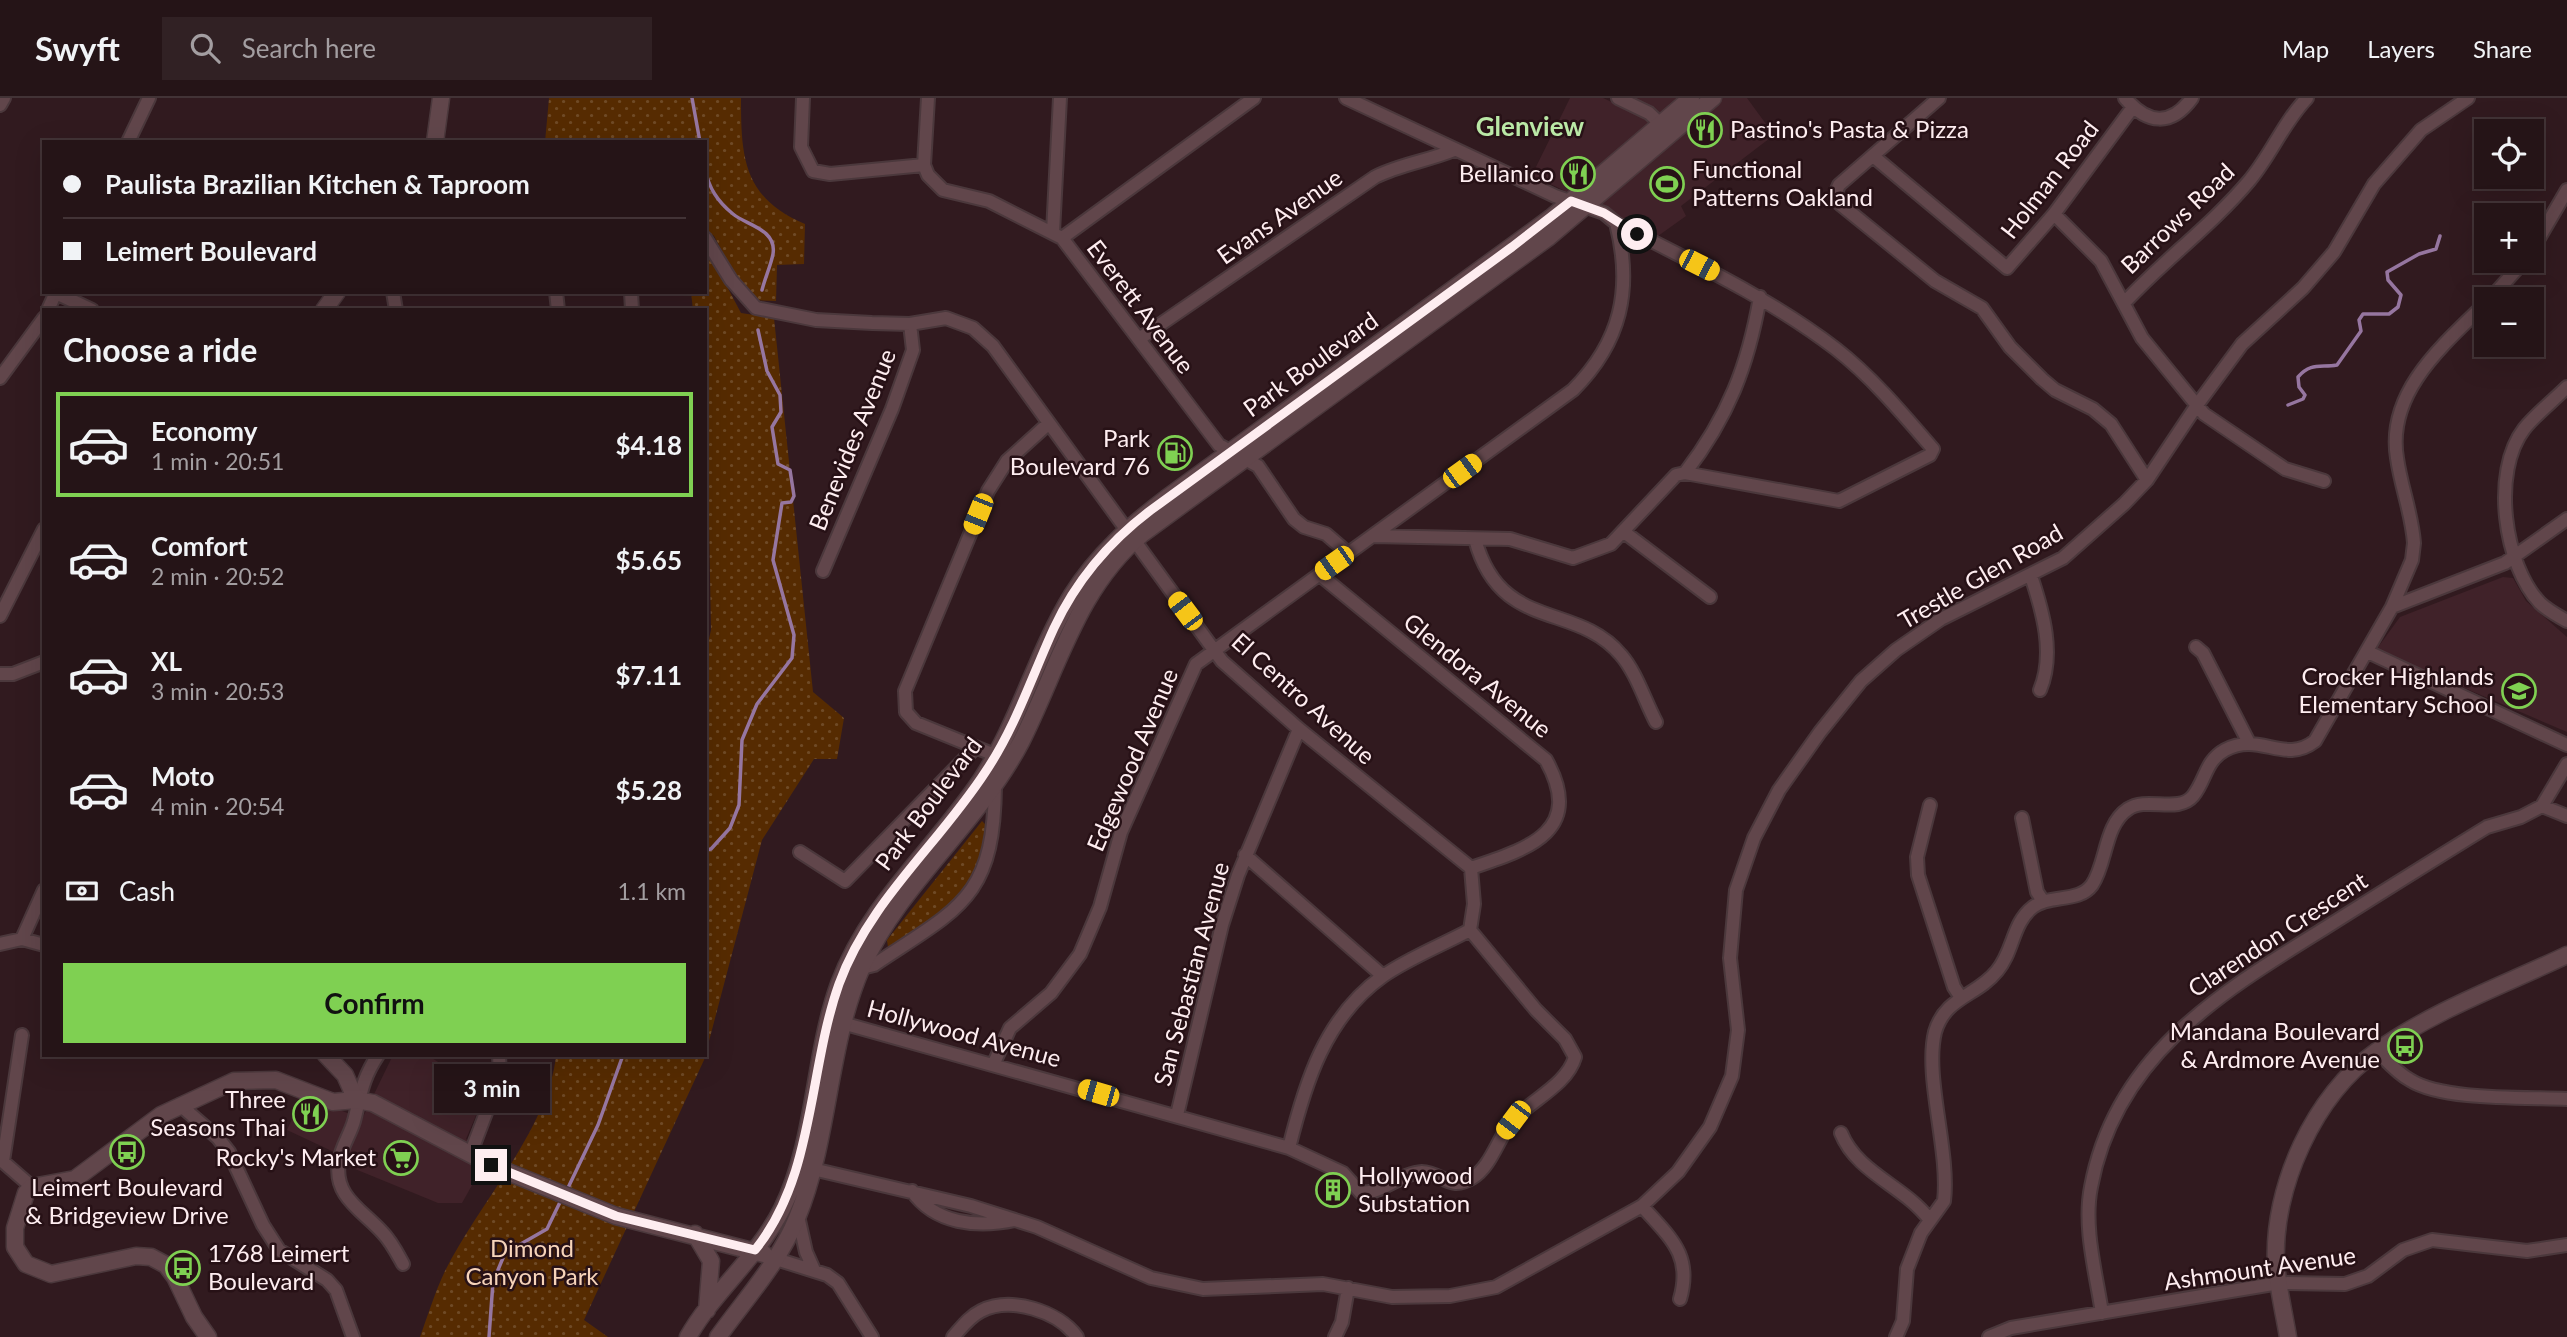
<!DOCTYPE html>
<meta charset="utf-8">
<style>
:root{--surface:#251417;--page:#312124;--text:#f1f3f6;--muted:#a39ea1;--line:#423336;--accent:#7fd052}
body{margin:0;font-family:Lato,sans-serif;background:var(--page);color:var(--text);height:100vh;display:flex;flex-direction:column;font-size:26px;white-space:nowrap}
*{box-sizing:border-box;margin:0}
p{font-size:23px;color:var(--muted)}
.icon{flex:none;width:38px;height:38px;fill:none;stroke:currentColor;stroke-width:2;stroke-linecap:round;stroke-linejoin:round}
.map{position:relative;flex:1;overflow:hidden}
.sheet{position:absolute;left:42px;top:210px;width:665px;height:749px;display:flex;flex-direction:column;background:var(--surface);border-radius:0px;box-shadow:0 7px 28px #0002,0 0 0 2px var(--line)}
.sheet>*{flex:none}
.banner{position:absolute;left:42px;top:42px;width:665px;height:154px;border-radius:0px;box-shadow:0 7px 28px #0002,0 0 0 2px var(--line);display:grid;align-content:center;height:154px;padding:0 21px;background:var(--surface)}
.fabs{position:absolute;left:2474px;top:21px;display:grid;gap:14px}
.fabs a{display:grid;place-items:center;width:70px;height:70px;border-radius:0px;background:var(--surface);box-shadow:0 7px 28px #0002,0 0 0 2px var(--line);font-size:35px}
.end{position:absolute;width:32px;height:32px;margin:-16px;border:9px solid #feedf0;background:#111;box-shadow:0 0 0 4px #111}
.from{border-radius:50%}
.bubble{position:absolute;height:49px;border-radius:0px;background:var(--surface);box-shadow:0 7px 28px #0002,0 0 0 2px var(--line);font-size:23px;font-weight:700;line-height:49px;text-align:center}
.car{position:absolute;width:21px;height:42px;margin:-21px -10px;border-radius:9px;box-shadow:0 0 5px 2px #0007;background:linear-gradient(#f5c518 24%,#345 0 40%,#f5c518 0 76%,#345 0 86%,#f5c518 0)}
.banner b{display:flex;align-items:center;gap:24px;height:66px;font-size:26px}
.banner b+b{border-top:2px solid var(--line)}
.banner i{width:18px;height:18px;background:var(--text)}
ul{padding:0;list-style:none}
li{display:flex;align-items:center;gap:21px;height:105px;margin:0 14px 10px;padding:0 7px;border:4px solid transparent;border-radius:0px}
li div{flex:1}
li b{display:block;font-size:26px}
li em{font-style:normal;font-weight:700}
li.selected{border-color:var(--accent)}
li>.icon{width:63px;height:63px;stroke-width:1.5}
h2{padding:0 21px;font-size:32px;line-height:84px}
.pay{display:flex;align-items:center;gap:18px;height:77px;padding:0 21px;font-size:26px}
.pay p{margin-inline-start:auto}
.cta{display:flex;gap:14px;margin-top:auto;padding:14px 21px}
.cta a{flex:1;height:80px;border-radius:0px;background:var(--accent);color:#111;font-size:28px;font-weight:700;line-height:80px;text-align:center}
header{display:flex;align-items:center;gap:42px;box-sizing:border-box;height:98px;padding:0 35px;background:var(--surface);border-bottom:2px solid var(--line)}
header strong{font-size:33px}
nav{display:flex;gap:38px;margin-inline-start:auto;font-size:24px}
.search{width:490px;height:63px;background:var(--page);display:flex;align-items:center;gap:18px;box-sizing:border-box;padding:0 24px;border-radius:0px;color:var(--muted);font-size:26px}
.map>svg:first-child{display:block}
.built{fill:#402229}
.park{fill:url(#park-dots)}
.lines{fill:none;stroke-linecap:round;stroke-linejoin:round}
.stream{stroke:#9676a0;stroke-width:3.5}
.street-casing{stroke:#4b383c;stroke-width:16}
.secondary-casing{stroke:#4b383c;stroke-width:19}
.street{stroke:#61464b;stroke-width:12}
.secondary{stroke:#61464b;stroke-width:16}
.route{stroke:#feedf0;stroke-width:9}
.labels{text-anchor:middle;stroke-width:5;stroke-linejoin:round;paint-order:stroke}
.poi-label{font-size:24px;fill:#feedf0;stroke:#271116;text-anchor:end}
.street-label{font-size:24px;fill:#feedf0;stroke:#271116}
.park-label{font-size:24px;fill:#f6d3b9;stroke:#271116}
.neighbourhood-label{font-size:26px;font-weight:bold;fill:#bae8a6;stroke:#271116}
</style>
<header>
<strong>Swyft</strong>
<div class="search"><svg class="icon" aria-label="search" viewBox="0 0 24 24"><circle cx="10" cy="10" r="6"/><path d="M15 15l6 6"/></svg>Search here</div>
<nav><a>Map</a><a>Layers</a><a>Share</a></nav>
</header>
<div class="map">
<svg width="2567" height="1239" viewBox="0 0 2567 1239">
<defs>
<pattern id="park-dots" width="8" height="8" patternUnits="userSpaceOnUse" patternTransform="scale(1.75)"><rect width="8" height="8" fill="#562b01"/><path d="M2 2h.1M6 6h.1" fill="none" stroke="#6f4a26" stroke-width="1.8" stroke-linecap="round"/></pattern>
</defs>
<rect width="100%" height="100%" fill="#311a1f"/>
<path class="built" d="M1570,0H1603L1616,6L1620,0H1747L1774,37L1681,108L1686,118L1658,138L1532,77Z
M2503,479L2513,480L2526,503L2567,539V634L2376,552L2400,519Z
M393,957H427L486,994L466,1041L483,1055L480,1073L462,1105H438L333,1062L334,1054L287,1032L303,997L362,1021Z"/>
<path class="park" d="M549,0H741C741,59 743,100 805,126L804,166L777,167L776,203L749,202L714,138L705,130V44H545Z
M705,147L741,215L774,220L813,594L844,620L837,661H814L762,742L704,962L584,1222L608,1239H420C428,1217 435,1194 445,1173C477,1108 550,1028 556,957H705V558L711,532L705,212H693L691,194H705Z
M982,723L988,729L975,776L955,806L890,851L888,849L887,842Z"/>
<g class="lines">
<path class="stream" d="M692,0L700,44
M705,71C709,90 717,103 733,116C746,127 777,131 773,156C771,167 765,180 762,192
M2288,307L2303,301L2305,297L2299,289L2298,279C2311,264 2321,270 2337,267L2361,233L2359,222L2363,216H2389L2398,209L2401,197L2388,182L2387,174L2419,156L2436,151L2440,138
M705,752L711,751L730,730L739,707L742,642L757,606L792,560L794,537L773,462L782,405L791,404L794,398L790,372L778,366L772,329L781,314L780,297L767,273L758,232
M566,1094L598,1027L623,957
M489,1239L493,1184L505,1155L547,1131L562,1100"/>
<g class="street-casing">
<path id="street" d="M803,0L801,49L813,73L830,76L924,67
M928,0L924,67L928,77L943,92L989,103L1062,140L1219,347L1258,368L1294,421L1304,429L1326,436L1348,455
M1346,0L1555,98L1604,115L1616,125C1692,164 1768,199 1836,251C1872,279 1903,316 1933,351L1930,357L1839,403L1685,375L1676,377L1611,446L1573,460L1510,441L1373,438
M1618,0L1649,15L1667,32
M1939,0L1839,87L1836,94L1840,106L1935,183L1982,210L2010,249L2042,281L2055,292L2093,311L2111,326L2147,382
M2125,0C2147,26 2171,29 2192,0
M0,7L4,0
M128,44L149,0
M1873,58L2007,170L2054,116L2133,9
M2054,116L2101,163L2142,240L2204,316L2285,371L2324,383
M1053,134L1060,0
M705,140L731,182L756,210L816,222L872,225L910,226L946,220L973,230L993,248L1222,563L1299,631L1471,770L1474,806L1470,832
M1062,140L1254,0
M2532,152L2567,92
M393,194L396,212
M556,194L558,212
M631,194L632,212
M56,195L92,212
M2490,201L2524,163
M2125,204C2164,162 2212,127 2249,83C2271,57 2283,25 2307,0
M48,212L56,194
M1139,241L1375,79C1400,66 1428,63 1454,52
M0,280L44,220
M2567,289C2553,303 2536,316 2524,331C2491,374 2504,467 2540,505C2547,512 2558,518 2567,523
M1685,375C1728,319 1748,268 1760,199
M1624,434L1710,499
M1475,441C1500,535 1576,503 1621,557C1636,574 1645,603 1656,624
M823,473L892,311L913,252L910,226
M1319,476L1546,662C1586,734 1527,751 1471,770
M2031,478C2043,514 2055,556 2040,592
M2392,509L2412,462L2414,445C2412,416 2401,389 2397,360C2386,294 2444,246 2487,204
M0,518L44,431
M2196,549L2203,555L2248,643
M2368,554L2567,647
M0,576H13L44,564
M1002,660L916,625L906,614L905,593L988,393L1007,363L1049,325
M1930,707L1917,759L1918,777L1954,889L1960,898
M2542,708L2567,666
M2022,720L2037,794L2043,803
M800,754L845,783L975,650
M1245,757L1383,878
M22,841L44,792
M0,846L22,841L44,847
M862,870L874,867C959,810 994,801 995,688
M835,923L1289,1050L1343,1075L1361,1095C1383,1095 1401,1075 1422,1074C1441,1074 1449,1094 1472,1080C1491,1069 1498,1040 1512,1023C1531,1002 1567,987 1575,959L1565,941L1536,912L1470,832
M2377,953C2387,963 2397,975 2410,982C2443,1003 2526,999 2567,1001
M378,957C362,981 361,996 354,1023C350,1037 341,1049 339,1064C333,1098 362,1112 382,1134C391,1143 397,1155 403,1166
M994,965L1010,930L1051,895L1080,856L1100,809L1121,734L1196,566L1573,292C1621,244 1633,191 1616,125
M180,1007L218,1040L229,1054L263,1127L279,1152L327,1182L336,1192L353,1239
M1177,1017L1222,827L1238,777L1299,631
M1841,1035C1857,1075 1904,1088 1929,1121
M1289,1050C1305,985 1325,919 1383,878C1409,860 1442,847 1470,832
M470,1057L500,978L499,957
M0,1061L32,1089
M3,1063L22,937
M804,1069L971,1108L1037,1129L1151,1180L1203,1191L1323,1186L1392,1199L1450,1198L1496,1189L1642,1108L1678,1074L1710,1029L1732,978L1738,932L1730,860L1736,792L1754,740L1779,692L1820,634L1861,583L1896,552L1941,521L2063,460L2124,406L2147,382L2197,307L2242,246L2303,190L2334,154L2374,86L2421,32L2468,0
M912,1093C935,1126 977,1130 1015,1122
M1642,1108C1669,1139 1693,1156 1680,1201
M798,1118L806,1154L814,1172
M776,1161L827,1177L838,1185L872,1239
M2102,1215C2096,1175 2083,1129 2091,1089C2115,958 2220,895 2325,830C2379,796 2433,762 2487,729L2521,719L2542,708L2567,718
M953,1239C962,1229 969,1219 981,1213C1011,1198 1058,1213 1077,1239
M1335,1239L1342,1224L1348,1190
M1896,1239L1903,1223L1907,1171L1921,1135L1944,1103C1950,1053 1924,979 1935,934C1945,899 1977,898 1997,873C2014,853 2012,825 2033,809C2050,796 2079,805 2092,787C2107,765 2104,727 2128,711C2147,698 2178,716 2193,698C2206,682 2205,663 2225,652C2260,633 2284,667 2315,643L2392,509L2505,465L2567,421
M1989,1239L2011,1230L2279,1185L2345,1186L2368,1178L2403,1152L2432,1142L2527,1153L2567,1147"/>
</g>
<g class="secondary-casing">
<path id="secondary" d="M435,44L441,0
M324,212L337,194
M326,957L345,977L356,1002
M695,1136L711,1163L707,1212
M208,1239L194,1219L175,1179L166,1167L151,1159L136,1158L51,1176L26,1166L15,1149V1130L26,1095L32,1089L75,1081L161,1017L234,983L276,982L333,1004L356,1002L373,1005L491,1067L616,1118L764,1156
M688,1239C714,1193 758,1159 782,1111C816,1042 813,958 839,886C869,805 934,752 981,682C1019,624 1036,556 1072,497C1097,457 1131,427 1168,399L1552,119L1691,0
M718,1239C746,1200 778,1166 797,1120C830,1040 827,949 862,869C900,785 978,726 1021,644C1058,571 1077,490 1142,436L1549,139L1713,0
M2288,1239C2284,1215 2278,1190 2276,1166C2272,1090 2314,997 2377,953C2434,912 2504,887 2567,857"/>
</g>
<use href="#street" class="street"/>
<use href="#secondary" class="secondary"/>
</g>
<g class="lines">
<path class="route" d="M491,1067L616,1118L755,1152C815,1078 808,973 839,886C869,803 939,746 986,673C1016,628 1032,578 1054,530C1076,483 1110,443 1151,412L1512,149L1571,103L1604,115L1637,136"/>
</g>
<defs>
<g id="restaurant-ring" transform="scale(1.75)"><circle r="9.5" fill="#271116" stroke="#7fd052" stroke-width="1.5"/><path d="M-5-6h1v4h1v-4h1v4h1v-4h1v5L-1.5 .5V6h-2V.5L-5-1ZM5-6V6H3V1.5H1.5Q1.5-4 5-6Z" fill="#7fd052"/></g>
<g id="stadium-ring" transform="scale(1.75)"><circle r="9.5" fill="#271116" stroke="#7fd052" stroke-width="1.5"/><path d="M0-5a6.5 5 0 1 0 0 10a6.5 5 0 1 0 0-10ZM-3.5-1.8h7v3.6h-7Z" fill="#7fd052"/></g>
<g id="fuel-ring" transform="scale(1.75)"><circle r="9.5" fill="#271116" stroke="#7fd052" stroke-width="1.5"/><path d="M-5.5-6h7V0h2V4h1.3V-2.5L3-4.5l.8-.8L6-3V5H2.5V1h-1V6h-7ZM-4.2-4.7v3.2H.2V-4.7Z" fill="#7fd052"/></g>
<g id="school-ring" transform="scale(1.75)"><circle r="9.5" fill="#271116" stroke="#7fd052" stroke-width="1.5"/><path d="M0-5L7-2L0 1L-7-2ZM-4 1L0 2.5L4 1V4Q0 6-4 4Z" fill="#7fd052"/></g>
<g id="bus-ring" transform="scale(1.75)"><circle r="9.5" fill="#271116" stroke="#7fd052" stroke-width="1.5"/><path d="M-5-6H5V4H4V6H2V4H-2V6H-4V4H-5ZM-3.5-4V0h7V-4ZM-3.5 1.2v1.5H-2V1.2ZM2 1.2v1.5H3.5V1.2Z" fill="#7fd052"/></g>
<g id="supermarket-ring" transform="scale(1.75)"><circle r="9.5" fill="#271116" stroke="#7fd052" stroke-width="1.5"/><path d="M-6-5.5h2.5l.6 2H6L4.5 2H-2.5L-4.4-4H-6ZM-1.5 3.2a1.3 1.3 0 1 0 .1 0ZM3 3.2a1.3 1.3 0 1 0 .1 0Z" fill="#7fd052"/></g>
<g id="building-ring" transform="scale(1.75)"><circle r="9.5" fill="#271116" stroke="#7fd052" stroke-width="1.5"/><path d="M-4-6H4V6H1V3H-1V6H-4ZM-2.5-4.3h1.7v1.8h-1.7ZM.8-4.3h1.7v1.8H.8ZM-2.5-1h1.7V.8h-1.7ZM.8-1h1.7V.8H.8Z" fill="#7fd052"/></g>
</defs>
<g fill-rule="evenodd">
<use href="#restaurant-ring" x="1705" y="32"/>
<use href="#restaurant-ring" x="1578" y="76"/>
<use href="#stadium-ring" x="1667" y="86"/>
<use href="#fuel-ring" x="1175" y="355"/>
<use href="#school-ring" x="2519" y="593"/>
<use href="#bus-ring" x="2405" y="948"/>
<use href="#restaurant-ring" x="310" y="1016"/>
<use href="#bus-ring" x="127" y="1054"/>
<use href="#supermarket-ring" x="401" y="1060"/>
<use href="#building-ring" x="1333" y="1092"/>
<use href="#bus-ring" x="183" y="1170"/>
</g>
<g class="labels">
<g class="poi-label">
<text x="1730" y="40" text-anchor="start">Pastino's Pasta &amp; Pizza</text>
<text x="1692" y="80" text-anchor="start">Functional<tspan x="1692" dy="28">Patterns Oakland</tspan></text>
<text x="1554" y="84">Bellanico</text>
<text x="1150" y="349">Park<tspan x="1150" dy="28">Boulevard 76</tspan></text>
<text x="2494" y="587">Crocker Highlands<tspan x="2494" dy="28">Elementary School</tspan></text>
<text x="2380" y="942">Mandana Boulevard<tspan x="2380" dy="28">&amp; Ardmore Avenue</tspan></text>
<text x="286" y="1010">Three<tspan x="286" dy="28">Seasons Thai</tspan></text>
<text x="376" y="1068">Rocky's Market</text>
<text x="1358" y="1086" text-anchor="start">Hollywood<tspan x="1358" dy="28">Substation</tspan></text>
<text x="127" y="1098" text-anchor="middle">Leimert Boulevard<tspan x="127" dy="28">&amp; Bridgeview Drive</tspan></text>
<text x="208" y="1164" text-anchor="start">1768 Leimert<tspan x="208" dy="28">Boulevard</tspan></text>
</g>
<g class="street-label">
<text transform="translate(2050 82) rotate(-52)" y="8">Holman Road</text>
<text transform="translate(1280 119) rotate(-35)" y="8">Evans Avenue</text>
<text transform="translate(2178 121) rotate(-44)" y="8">Barrows Road</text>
<text transform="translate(1140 209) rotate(53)" y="8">Everett Avenue</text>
<text transform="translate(1311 267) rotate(-36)" y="8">Park Boulevard</text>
<text transform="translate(853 342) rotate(-68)" y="8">Benevides Avenue</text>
<text transform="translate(1981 479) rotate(-30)" y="8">Trestle Glen Road</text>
<text transform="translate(1477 578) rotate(39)" y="8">Glendora Avenue</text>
<text transform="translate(1303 601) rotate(42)" y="8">El Centro Avenue</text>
<text transform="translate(1133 662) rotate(-67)" y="8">Edgewood Avenue</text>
<text transform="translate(929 706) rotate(-53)" y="8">Park Boulevard</text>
<text transform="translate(2278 837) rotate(-33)" y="8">Clarendon Crescent</text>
<text transform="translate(1192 876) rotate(-75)" y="8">San Sebastian Avenue</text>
<text transform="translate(964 936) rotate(15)" y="8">Hollywood Avenue</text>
<text transform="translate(2260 1171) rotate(-8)" y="8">Ashmount Avenue</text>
</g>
<g class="park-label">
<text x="532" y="1159">Dimond<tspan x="532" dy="28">Canyon Park</tspan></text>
</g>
<g class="neighbourhood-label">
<text x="1530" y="38">Glenview</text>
</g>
</g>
</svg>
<div class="fabs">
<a><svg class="icon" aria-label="locate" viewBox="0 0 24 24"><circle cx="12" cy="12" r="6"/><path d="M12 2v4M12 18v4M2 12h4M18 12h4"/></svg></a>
<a>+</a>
<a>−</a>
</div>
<i class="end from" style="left:1637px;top:136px"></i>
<i class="end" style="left:491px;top:1067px"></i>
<div class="bubble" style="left:434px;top:966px;width:116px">3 min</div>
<i class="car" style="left:1699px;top:167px;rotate:117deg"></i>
<i class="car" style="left:1462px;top:373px;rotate:54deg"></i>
<i class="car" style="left:978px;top:416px;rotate:202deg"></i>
<i class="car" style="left:1334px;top:465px;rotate:235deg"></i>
<i class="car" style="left:1185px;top:513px;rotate:323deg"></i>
<i class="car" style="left:1098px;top:995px;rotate:286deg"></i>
<i class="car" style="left:1513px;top:1022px;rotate:217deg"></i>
<div class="banner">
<b><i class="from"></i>Paulista Brazilian Kitchen &amp; Taproom</b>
<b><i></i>Leimert Boulevard</b>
</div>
<section class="sheet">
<h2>Choose a ride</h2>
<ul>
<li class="selected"><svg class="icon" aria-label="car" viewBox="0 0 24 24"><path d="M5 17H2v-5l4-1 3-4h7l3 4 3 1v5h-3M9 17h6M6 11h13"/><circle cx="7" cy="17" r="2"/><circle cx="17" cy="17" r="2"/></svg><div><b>Economy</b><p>1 min · 20:51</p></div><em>$4.18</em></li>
<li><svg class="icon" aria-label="car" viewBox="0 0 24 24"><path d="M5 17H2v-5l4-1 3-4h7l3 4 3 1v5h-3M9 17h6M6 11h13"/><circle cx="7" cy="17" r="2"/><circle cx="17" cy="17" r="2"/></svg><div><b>Comfort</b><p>2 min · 20:52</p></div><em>$5.65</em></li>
<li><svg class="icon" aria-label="car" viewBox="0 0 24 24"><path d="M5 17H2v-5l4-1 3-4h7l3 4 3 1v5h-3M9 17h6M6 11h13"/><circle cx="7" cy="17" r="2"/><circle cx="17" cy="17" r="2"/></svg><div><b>XL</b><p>3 min · 20:53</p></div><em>$7.11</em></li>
<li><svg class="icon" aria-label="car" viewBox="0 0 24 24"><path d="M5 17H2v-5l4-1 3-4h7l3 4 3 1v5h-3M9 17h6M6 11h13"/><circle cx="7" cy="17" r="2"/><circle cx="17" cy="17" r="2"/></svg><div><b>Moto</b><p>4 min · 20:54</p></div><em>$5.28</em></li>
</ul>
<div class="pay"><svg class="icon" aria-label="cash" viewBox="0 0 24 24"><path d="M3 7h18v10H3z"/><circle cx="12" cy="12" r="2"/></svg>Cash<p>1.1 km</p></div>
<div class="cta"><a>Confirm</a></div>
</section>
</div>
